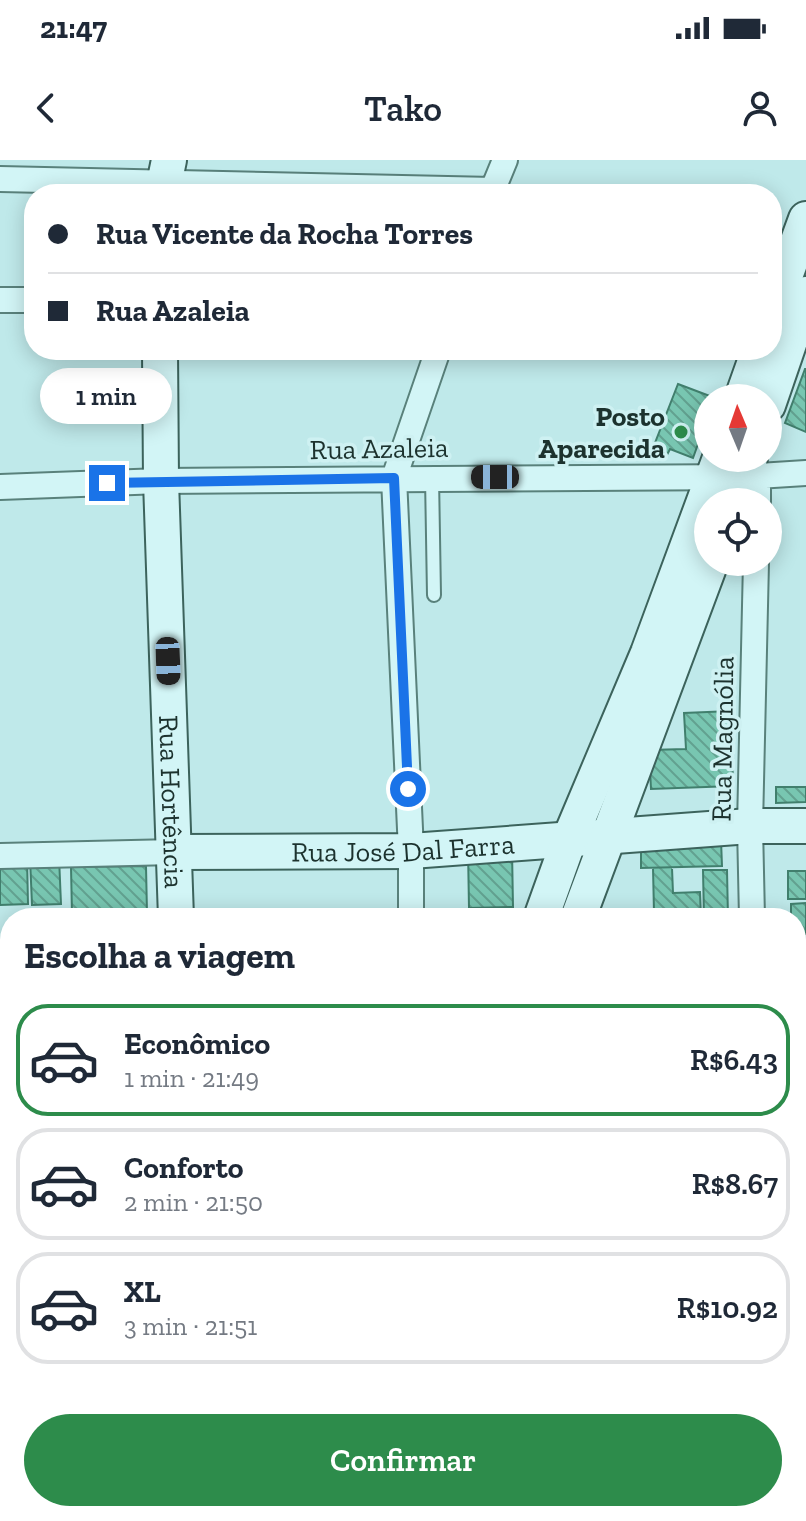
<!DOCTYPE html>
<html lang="pt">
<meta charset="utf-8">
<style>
:root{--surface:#fff;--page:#f2f2f3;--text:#1f2937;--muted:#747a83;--line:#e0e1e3;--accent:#2d8c4b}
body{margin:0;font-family:"Zilla Slab",serif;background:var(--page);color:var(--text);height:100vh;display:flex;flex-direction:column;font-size:30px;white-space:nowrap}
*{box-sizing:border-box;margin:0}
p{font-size:26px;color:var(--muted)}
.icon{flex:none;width:44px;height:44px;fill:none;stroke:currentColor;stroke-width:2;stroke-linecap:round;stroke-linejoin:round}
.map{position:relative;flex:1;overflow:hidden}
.sheet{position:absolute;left:0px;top:748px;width:806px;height:614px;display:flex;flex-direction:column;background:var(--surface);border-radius:32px 32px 0 0;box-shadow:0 4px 20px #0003}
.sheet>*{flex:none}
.banner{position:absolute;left:24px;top:24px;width:758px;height:176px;border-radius:32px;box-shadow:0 4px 20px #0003;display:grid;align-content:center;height:176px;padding:0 24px;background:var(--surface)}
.needle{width:52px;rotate:358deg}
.controls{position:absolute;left:694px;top:224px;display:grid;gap:16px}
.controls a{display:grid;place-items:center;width:88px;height:88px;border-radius:50%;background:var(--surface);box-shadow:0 4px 20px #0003;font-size:40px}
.end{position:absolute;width:36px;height:36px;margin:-18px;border:10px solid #1a73e8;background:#fff;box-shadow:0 0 0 4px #fff}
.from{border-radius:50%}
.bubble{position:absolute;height:56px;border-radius:28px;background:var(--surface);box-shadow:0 4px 20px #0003;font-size:26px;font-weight:600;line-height:56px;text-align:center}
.car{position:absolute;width:24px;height:48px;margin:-24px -12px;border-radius:10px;box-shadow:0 0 6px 2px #0007;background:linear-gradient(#222 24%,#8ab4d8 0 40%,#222 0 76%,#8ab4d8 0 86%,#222 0)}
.banner b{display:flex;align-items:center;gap:28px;height:76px;font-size:30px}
.banner b+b{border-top:2px solid var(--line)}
.banner i{width:20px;height:20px;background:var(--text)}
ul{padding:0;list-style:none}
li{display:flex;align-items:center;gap:24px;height:112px;margin:0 16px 12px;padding:0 8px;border:4px solid var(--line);border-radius:32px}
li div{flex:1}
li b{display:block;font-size:30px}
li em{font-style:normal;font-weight:600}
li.current{border-color:var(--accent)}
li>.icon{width:72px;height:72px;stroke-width:1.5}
h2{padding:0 24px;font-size:36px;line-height:96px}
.primary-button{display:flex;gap:16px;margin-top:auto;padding:16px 24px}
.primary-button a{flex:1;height:92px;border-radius:48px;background:var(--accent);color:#fff;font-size:32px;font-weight:600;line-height:92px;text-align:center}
.status{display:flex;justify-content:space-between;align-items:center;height:56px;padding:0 40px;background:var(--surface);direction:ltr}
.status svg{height:22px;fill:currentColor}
header{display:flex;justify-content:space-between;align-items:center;height:104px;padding:0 24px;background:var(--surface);font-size:36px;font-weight:600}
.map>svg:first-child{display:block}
.building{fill:url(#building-back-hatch);stroke:#417f6d;stroke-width:2}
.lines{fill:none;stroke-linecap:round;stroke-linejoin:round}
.lane-casing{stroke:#59817b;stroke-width:16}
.street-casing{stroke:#59817b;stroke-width:28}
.secondary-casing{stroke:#3c635c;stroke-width:38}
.lane{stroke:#d2f5f6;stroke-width:12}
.street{stroke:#d2f5f6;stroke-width:24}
.secondary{stroke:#d2f5f6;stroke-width:34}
.route{stroke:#1a73e8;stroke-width:10}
.poi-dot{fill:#2d8c4b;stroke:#cef1f2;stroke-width:3}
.labels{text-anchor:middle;stroke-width:7;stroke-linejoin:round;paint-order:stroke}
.poi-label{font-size:28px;font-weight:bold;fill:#1c322e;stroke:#cef1f2;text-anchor:end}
.street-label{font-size:28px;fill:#1c322e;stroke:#cef1f2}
</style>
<div class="status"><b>21:47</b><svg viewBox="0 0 49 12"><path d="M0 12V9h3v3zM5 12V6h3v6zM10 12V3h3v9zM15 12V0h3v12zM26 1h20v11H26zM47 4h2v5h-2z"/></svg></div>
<header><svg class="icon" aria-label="back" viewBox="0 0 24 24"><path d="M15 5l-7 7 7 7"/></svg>Tako<svg class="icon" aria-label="person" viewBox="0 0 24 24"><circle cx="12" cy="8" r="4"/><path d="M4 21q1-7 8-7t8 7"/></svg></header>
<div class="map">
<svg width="806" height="1361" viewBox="0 0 806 1361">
<defs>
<pattern id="building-back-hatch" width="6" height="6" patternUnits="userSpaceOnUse" patternTransform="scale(2)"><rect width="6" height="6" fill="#78c6b1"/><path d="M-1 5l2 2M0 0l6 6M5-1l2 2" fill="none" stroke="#62a190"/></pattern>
</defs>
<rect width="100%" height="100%" fill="#bfe9ea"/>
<path class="building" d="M805,209H806V272L785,263Z
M678,224L715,238H708V256L693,298L670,289L667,295L653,288Z
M731,551L733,626L651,629L649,590L686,589L684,553Z
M776,627H806V642L776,643Z
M721,680L722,706L641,708V682Z
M468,690H512L513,747L469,748Z
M0,697H27L28,744L0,745Z
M59,697L61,744L32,745L30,698Z
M146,706L147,753L72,755L71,707Z
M653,708H672L673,733L700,732L701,758H686V751L654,752Z
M703,710H727L728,758H704Z
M788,711H806V739H788Z
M806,743V774L796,775V758H791V744Z
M207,750H244V758H207Z
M147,753V758H86V754Z
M499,753L514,754V758H499Z
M375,755L376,758H320V757Z
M805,807L806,836H796V808Z
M0,827H10V853L0,854Z
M796,854H806V870H796Z
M0,856H10V901H0Z
M796,871H806V928H796Z
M10,915V956L0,957V916Z
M0,992H10V1029H0Z
M0,1031H10V1065H0Z
M806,1064V1093L801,1092Z
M0,1076H10V1108H0Z
M796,1127L806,1129V1166L796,1164Z
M0,1222L10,1224V1259L0,1257Z
M796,1232L806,1235V1275L800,1301L806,1302V1345L796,1343Z
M14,1352H80L81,1361H14Z
M137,1352H151L149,1361H135Z
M153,1352H202L200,1361H152Z
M206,1352H237L236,1361H205Z
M246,1352H270L268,1361H244Z
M273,1352H357L355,1361H271Z
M507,1352H564L568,1353L566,1361H505Z
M628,1352H660L659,1361L627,1359Z
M725,1352H744L758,1355L756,1361H723Z"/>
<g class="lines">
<g class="lane-casing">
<path id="lane" d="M432,317L434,435"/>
</g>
<g class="street-casing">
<path id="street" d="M0,19L493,30
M491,34L505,0
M0,140H34
M0,327L161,321L743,317L806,313
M758,342V316
M0,696L175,692
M411,758V691L394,318L438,190
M752,758L750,666L756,402
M0,1146H10
M683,1361L685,1352"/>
</g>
<g class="secondary-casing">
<g id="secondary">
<path d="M162,34L169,0"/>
<path d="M772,152L806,59"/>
<path id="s1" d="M160,190L161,321L176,758"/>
<path d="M742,238L759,190"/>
<path d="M768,245L806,134"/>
<path d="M734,342L750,298"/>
<path id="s2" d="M175,692L411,691L750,666H806"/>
<path d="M541,758L569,680L648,493L720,298"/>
<path d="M578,758L711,402"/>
<path d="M796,1020L806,1019"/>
<path d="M114,1361L115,1352"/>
<path d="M398,1361L400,1352"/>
<path d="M431,1361L432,1352"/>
</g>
</g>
<use href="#lane" class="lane"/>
<use href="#street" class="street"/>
<use href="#secondary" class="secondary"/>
</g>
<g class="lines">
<path class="route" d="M107,323L394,318L408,629"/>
</g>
<circle class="poi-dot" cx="681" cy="272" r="8"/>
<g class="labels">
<g class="poi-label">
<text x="665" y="266">Posto<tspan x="665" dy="32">Aparecida</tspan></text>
</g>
<g class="street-label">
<text transform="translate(379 288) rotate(-1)" y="10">Rua Azaleia</text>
<text transform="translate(722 579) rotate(-89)" y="10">Rua Magnólia</text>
<text dy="10" stroke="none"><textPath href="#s1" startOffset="452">Rua Hortência</textPath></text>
<text dy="10" stroke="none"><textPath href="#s2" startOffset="228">Rua José Dal Farra</textPath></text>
</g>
</g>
</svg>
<div class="controls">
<a><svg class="needle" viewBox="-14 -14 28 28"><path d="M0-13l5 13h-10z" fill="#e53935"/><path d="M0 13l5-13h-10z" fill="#747a83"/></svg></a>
<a><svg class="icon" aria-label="locate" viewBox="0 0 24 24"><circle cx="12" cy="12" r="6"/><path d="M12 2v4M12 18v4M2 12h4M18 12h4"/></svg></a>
</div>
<i class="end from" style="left:408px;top:629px"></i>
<i class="end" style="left:107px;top:323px"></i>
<div class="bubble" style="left:40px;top:208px;width:132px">1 min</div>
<i class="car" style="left:495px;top:317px;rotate:270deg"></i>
<i class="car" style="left:168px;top:501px;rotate:178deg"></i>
<div class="banner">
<b><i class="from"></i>Rua Vicente da Rocha Torres</b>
<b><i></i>Rua Azaleia</b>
</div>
<section class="sheet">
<h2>Escolha a viagem</h2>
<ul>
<li class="current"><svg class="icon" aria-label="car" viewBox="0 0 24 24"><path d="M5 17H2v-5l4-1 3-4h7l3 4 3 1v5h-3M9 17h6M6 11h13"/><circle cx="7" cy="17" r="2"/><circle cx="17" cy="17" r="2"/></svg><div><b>Econômico</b><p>1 min · 21:49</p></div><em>R$6.43</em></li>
<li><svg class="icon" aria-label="car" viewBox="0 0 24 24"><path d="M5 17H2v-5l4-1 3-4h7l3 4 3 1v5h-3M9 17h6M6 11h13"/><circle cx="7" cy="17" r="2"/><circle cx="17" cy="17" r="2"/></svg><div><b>Conforto</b><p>2 min · 21:50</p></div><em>R$8.67</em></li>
<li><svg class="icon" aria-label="car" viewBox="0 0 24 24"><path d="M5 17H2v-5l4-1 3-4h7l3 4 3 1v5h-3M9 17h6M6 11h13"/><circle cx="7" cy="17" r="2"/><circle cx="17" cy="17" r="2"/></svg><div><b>XL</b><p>3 min · 21:51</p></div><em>R$10.92</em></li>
</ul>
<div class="primary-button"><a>Confirmar</a></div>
</section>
</div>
